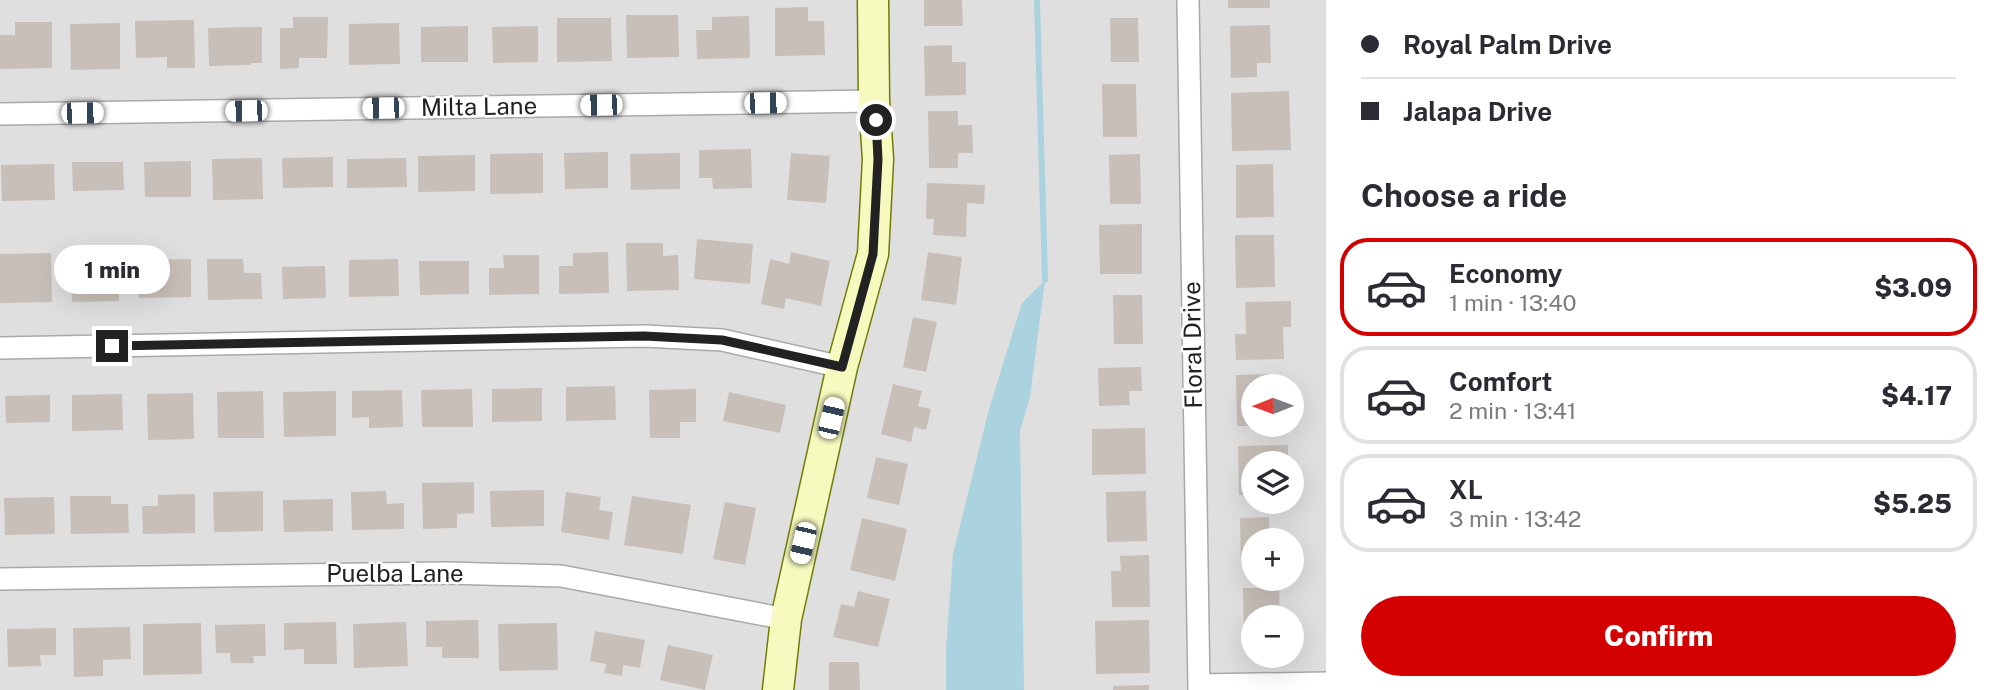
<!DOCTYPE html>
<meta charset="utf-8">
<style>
:root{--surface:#fff;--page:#f2f2f3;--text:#2b2b33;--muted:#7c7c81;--line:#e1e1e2;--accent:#d40000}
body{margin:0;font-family:"Public Sans",sans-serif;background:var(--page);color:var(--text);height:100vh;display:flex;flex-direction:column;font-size:26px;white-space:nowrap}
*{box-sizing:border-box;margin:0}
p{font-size:23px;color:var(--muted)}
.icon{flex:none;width:38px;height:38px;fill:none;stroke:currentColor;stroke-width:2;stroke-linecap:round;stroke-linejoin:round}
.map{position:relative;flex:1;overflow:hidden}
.side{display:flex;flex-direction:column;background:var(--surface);width:665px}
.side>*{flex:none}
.hud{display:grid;align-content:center;height:154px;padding:0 35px;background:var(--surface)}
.needle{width:46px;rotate:269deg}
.fabs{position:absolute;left:1241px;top:374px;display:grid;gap:14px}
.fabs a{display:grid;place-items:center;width:63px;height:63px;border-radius:50%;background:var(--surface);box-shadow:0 7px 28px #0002;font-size:35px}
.end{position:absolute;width:32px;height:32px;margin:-16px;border:9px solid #222;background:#fff;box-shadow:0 0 0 4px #fff}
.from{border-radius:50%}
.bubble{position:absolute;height:49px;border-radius:24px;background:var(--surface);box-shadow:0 7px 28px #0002;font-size:23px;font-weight:800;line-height:49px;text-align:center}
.car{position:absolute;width:21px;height:42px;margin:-21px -10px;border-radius:9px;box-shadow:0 0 5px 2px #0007;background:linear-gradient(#fff 24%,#345 0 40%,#fff 0 76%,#345 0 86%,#fff 0)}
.hud b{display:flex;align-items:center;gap:24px;height:66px;font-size:26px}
.hud b+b{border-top:2px solid var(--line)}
.hud i{width:18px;height:18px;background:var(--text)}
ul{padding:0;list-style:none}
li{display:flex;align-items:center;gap:21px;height:98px;margin:0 14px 10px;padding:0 21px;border:4px solid var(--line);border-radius:28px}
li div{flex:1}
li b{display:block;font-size:26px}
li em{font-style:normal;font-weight:800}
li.current{border-color:var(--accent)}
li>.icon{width:63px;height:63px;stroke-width:1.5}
h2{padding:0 35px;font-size:32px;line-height:84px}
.primary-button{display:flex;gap:14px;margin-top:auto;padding:14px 35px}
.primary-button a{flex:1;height:80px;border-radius:42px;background:var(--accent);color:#fff;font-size:28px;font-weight:800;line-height:80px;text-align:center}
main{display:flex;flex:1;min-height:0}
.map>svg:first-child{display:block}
.residential{fill:#e0dfdf;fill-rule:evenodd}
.water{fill:#aad3df}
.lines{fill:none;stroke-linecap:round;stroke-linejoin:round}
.stream{stroke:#aad3df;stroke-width:6}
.building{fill:#c7bfb8}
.street-casing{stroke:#a9a9a9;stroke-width:24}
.secondary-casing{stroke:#707d05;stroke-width:33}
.street{stroke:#fff;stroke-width:21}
.secondary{stroke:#f7fabf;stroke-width:30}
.route{stroke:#222;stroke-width:9}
.labels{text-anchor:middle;stroke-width:5;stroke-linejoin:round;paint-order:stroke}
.street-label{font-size:24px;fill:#222;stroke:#fff}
</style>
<main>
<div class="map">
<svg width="1326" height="690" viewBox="0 0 1326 690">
<rect width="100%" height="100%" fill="#f2efe9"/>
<path class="residential" d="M0,0H1326V690H0ZM1253,387H1292V425H1253ZM1253,464H1292V502H1253ZM1253,541H1292V579H1253ZM1253,618H1292V656H1253Z"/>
<path class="water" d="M1045,280L1030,397L1020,431L1024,690H946V648L953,554L989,409L1022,303Z"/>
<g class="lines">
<path class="stream" d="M1037,0L1045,280"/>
</g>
<path class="building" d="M924,0H962L963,26H924Z
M1228,0H1270V8H1228Z
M808,7V21H824L825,55L775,56V8Z
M626,15H678L679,57L627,58Z
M749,16L750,58L697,59L696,30H712V17Z
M293,17H328L327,58H299V68L280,69V28H293Z
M557,18H611L612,61L557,62Z
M1110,18H1138L1139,62H1111Z
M194,20L195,68H167V57L136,58L135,21Z
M15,22H52V68L0,69V35H15Z
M120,23V69L71,70L70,24Z
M399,23L400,64L349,65V24Z
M1270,25L1271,63H1257V77L1231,78L1230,26Z
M468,26V62H421V27Z
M538,26V62L493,63L492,27Z
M262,27V63H251V65L209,66L208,28Z
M952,45V62H966V95L925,96L924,46Z
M1102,84H1136L1137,137H1103Z
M1289,91L1291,150L1232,151L1231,93Z
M928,111H958V125H972L973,153H958V168H929Z
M751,149L752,188L713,189L712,178H699V150Z
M608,152V188L565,189L564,153Z
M543,153V193L490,194V154Z
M680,153V189L631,190L630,154Z
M791,153L830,156L826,203L787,200Z
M1140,154L1141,204H1110L1109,155Z
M475,155V191L418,192V156Z
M333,157V187L283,188L282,158Z
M262,158L263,199L213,200L212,159Z
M406,158L407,187L347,188V159Z
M191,161V197H145L144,162Z
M72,162H123L124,190L73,191Z
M54,164L55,200L2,201L1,165Z
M1273,164L1274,217L1236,218V165Z
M927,183L985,185L984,204L967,203L966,237L933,235L934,219H926Z
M1142,224V274H1100L1099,225Z
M1235,235H1274L1275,287L1236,288Z
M697,239L753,244L750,284L694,279Z
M626,243H663V256L678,255L679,290L627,291Z
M608,252L609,293L559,294V266H573V253Z
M791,252L830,261L821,306L786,298L784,309L761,304L770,259L789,264Z
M928,252L962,257L956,305L921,300Z
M51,253L52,302L0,303V254Z
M503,255H539V294L489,295V268H504Z
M118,257L119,301L72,302L71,258Z
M191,259V297L139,298L138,260Z
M207,259H243L244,273H261L262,299L208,300Z
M398,259L399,296L349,297V260Z
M419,261H469V294L420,295Z
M325,266L326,298L283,299L282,267Z
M1113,295H1142L1143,344H1114Z
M1291,301V327H1283L1284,359L1236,360L1235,334H1246L1245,302Z
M913,317L937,322L926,372L903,367Z
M1141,367L1142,391H1129L1130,405L1099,406L1098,368Z
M1274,374L1275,387H1253V426H1237L1236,375Z
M893,384L922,391L918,406L931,409L926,430L914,427L911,442L881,434Z
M615,386L616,420L566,421V387Z
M542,388V421L492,422V389Z
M472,389L473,427H422L421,390Z
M696,389V422H680V438H650L649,390Z
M402,390L403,427L369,428V417L352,418V391Z
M263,391L264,438H218L217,392Z
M336,391V436L284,437L283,392Z
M729,392L786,405L780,433L723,421Z
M193,393L194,439L148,440L147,394Z
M122,394L123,430L72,431V395Z
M50,395V422L6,423L5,396Z
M1145,428L1146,474L1092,475V429Z
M1288,445V464H1253V495H1239L1238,446Z
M876,457L908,464L899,505L867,498Z
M474,482V513L457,514V528L423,529L422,483Z
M544,490V526L491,527L490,491Z
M263,491V531L214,532L213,492Z
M386,491L387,504L404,503V529L352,530L351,492Z
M1146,491L1147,541L1107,542L1106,492Z
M566,492L601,497L599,510L613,512L609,540L561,532Z
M195,494V533L143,534L142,506H158V495Z
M70,496H111V504H128L129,533L71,534Z
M632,496L691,505L683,554L624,545Z
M54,497L55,534L5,535L4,498Z
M333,499V531L284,532L283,500Z
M725,502L756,508L745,565L713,559Z
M1269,517L1270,541H1253V567H1241L1240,518Z
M862,518L907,529L895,581L850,570Z
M1149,555L1150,607H1112L1111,571H1121L1120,556Z
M1243,588H1279L1280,618H1253V641H1244Z
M858,591L890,599L878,647L833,637L841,604L854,607Z
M478,620L479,658H442V647H426V621Z
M1149,620L1150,673L1096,674L1095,621Z
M336,622L337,664H304V649L284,650V623Z
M406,622L408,666L354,668L353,624Z
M201,623L202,674L143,675V624Z
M557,623L558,670L499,671L498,624Z
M265,624L266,656H253L254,663H231L230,653H216L215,625Z
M130,627L131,659L103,660V676L74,677L73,628Z
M56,628V655H40L41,666L8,667L7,629Z
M595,631L645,640L640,668L623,665L622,676L604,673L606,664L590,661Z
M668,645L713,655L705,690L660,680Z
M829,662H859L860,690H829Z
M1149,685V690H1113V686Z"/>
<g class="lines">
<g class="street-casing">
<path id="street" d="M1188,0L1199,690
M0,114L874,101
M0,348L644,336L722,340L842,367
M0,579L447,573L561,576L786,619
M1199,685L1326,683"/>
</g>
<g class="secondary-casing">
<path id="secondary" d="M778,690L786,619L842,367L873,254L878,159L874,101L873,0"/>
</g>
<use href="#street" class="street"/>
<use href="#secondary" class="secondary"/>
</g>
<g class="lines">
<path class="route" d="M112,346L644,336L722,340L842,367L873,254L878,159L876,120"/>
</g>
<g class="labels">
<g class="street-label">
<text transform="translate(479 107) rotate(-1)" y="8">Milta Lane</text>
<text transform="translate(1193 345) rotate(-91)" y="8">Floral Drive</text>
<text x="395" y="582">Puelba Lane</text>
</g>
</g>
</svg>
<div class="fabs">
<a><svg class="needle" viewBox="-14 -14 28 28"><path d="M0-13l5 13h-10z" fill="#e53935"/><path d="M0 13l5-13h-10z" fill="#7c7c81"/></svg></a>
<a><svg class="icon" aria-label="layers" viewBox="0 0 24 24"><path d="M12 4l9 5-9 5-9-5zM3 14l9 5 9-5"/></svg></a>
<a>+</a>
<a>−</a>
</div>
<i class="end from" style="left:876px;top:120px"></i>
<i class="end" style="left:112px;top:346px"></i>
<div class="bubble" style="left:54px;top:245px;width:116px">1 min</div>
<i class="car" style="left:765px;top:103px;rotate:89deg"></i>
<i class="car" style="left:601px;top:105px;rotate:269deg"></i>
<i class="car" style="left:383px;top:108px;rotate:269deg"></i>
<i class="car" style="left:246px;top:111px;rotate:269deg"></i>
<i class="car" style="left:82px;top:113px;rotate:89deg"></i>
<i class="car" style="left:831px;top:418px;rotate:13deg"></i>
<i class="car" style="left:803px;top:543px;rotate:193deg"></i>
</div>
<section class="side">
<div class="hud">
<b><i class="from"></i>Royal Palm Drive</b>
<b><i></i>Jalapa Drive</b>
</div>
<h2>Choose a ride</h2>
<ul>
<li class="current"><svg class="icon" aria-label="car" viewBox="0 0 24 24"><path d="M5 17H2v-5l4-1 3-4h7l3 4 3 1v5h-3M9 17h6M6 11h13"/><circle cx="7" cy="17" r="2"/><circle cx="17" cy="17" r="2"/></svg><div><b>Economy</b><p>1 min · 13:40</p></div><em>$3.09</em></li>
<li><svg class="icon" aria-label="car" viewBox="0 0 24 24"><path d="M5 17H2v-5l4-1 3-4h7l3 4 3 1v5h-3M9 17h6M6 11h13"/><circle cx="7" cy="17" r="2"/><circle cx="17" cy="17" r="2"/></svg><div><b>Comfort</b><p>2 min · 13:41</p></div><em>$4.17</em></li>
<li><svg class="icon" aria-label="car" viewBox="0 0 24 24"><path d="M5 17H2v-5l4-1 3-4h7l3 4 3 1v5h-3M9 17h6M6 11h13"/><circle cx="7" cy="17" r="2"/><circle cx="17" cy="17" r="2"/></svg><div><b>XL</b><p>3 min · 13:42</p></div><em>$5.25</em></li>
</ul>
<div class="primary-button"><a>Confirm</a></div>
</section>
</main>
